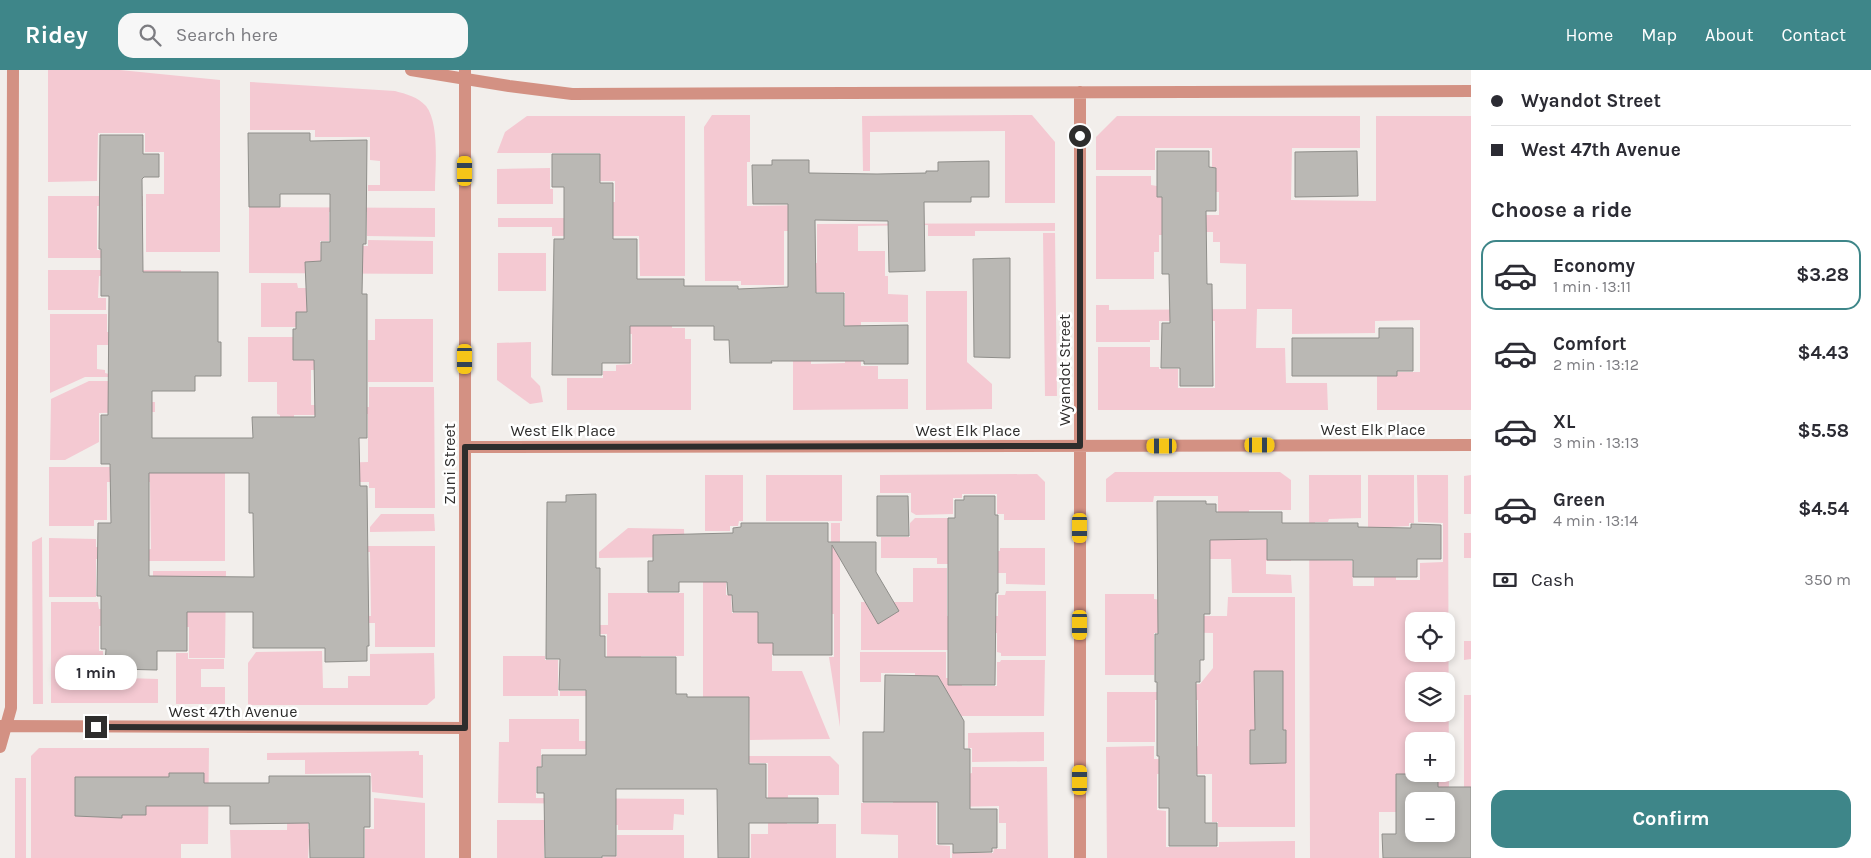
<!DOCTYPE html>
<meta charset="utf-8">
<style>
:root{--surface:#fff;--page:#f7f7f7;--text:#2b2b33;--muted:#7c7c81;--line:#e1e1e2;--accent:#3e8689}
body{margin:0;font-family:Karla,sans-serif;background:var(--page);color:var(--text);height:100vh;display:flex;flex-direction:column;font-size:19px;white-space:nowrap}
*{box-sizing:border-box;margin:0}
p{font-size:16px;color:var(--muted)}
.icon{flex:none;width:28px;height:28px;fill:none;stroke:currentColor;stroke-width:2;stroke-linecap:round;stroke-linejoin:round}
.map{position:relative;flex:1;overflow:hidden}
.drawer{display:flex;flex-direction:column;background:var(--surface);width:400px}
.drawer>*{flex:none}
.hud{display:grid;align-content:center;height:110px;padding:0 20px;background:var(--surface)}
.tools{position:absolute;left:1405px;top:542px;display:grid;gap:10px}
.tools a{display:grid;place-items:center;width:50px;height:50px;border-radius:10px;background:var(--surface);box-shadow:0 2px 8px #0003;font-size:25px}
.end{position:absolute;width:22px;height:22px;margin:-11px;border:6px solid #2e2d2c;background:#fff;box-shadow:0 0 0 2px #fff}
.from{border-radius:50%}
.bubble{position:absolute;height:35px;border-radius:15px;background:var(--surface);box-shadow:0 2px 8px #0003;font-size:16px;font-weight:700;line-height:35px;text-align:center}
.car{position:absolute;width:15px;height:30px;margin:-15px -8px;border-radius:6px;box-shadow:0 0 4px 1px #0007;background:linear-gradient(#f5c518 24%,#345 0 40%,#f5c518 0 76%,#345 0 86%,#f5c518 0)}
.hud b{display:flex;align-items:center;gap:18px;height:48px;font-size:19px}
.hud b+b{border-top:1px solid var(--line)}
.hud i{width:12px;height:12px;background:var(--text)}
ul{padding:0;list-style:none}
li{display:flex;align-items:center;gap:15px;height:70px;margin:0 10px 8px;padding:0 10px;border:2px solid transparent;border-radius:15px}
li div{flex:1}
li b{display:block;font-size:19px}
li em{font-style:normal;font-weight:700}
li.current{border-color:var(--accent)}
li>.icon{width:45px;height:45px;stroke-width:1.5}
h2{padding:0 20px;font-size:22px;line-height:60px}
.pay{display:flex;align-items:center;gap:12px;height:55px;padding:0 20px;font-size:19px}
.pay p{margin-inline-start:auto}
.primary-button{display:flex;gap:10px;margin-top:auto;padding:10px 20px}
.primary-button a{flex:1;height:58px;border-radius:15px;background:var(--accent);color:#fff;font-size:20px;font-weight:700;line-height:58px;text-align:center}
header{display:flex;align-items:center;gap:30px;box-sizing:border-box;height:70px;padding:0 25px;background:var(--accent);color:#fff}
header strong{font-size:24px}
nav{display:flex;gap:28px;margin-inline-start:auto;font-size:18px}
.search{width:350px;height:45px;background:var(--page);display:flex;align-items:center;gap:12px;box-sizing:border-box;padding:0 18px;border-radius:15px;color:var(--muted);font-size:19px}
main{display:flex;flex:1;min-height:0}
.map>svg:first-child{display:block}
.green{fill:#f4c9d2;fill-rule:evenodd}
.building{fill:#bab8b4;stroke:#8f8e8a;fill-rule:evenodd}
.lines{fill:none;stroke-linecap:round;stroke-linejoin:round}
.minor{stroke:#d39183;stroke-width:12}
.route{stroke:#2e2d2c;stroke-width:6}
.labels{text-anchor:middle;stroke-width:5;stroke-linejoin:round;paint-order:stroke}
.street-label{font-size:16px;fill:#2e2d2c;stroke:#fff}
</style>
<header>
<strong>Ridey</strong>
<div class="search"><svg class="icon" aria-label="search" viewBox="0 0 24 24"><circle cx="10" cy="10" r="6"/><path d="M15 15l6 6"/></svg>Search here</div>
<nav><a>Home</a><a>Map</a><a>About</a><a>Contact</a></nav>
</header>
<main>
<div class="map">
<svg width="1471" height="788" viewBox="0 0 1471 788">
<rect width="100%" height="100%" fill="#f2eeeb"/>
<path class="green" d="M48,0H120L220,10V182H146V124H164V82H145V63H98L97,111L48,112Z
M250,12L395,21C406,24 418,27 426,36C440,54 435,99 435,121H368V115H380V91L370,90V67H315V60H250Z
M712,45H750V92H747V136L805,135L814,161H784V215H741V211H705L704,57Z
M1032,45L1055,72V133H1005V61L870,62V101H863L862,46Z
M527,46H685V206H640L639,166H552V157H498V148H596L604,132H615V111H600V83H497L505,62Z
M1117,46H1360V78H1292L1291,130L1376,131V46H1471V340H1377V302H1420V250L1375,251V263L1292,264V239H1257L1256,278H1285L1286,313H1327L1328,340H1098V277H1150V297H1159V299H1178V318H1215V251H1159V270H1150V272H1096V235H1109V240L1246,239V194L1220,193V172H1213V162H1193V165H1159V182H1154V209H1096V106H1151V115L1157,116V127H1165L1189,145H1219V122H1212V78H1155V100H1096V67Z
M550,98V119H553V134H497V99Z
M48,126H143V136H97V180L121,181V188H48Z
M249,137L435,138V167L367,166V142H329V171H320L321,190H362V176H368V170L433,171V204L249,203Z
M1055,153V161H975V166H928V155L858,156V181H885V206H888V224L908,225V252H861V296H878V309H908V339L793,340V281H811V294L845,293V222H789V193H817V154Z
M1043,163H1055L1057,326H1045Z
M498,183H546V221H498Z
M48,200H181V216L154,206H99L98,228H106V240H48Z
M261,213H297L298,218H310V257H261Z
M926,221H967V292L992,314V339L926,340Z
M672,243V258H685V269H691V340H567V308H603V301H616V295L632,294V264L615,263V257Z
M50,244H107V262H114V272H108V275H97V299L105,300V303L109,304V307H85L50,323Z
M375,249H433V312H368V270H375Z
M248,267H293L306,271L324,300H311V335H319V345H294V367H280V345L277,344V312H248Z
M531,272V307L540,316L543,332L530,334L497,310V273Z
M89,311H109L114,332H155V342L99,343V372L65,390H50L51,329Z
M369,317H434L435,438H375V418H369V412H335V393L368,392V344L322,345V337H369Z
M49,397H150L225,403V491H145V480L151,479L150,412H107V450H94V456H49Z
M1115,402H1280L1291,410V440H1249V470H1291V491H1266V504L1291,505L1292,523H1232L1231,489H1170L1208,468L1218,467V426H1154L1153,432H1106V409Z
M1037,404L1045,412V450H1004V444H997V424H962V428H953V444L916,445L911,442V423H880V405Z
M705,405H743V451H739L738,456H730V461H705Z
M766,405H842V451H766Z
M1309,405H1361V448L1329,449L1328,452H1315L1314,490L1352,491L1353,516H1374V475H1368V405H1414V453H1409V456L1391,457V494H1396V510H1420V493L1443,492V453L1418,452L1417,405H1448L1449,742L1446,731H1414V742H1379V788H1310ZM1414,551H1446V584H1414ZM1414,611H1446V644H1414ZM1414,671H1446V704H1414Z
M1471,405V444H1464V406Z
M381,444H434L435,461L370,462V457Z
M915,448H949V481H1000V478H1045V515L1006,514V503H998V494H937V488H881V467H910V453Z
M831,453H840V657L829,587H834V544H797L831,509Z
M628,458L684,459L685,487L599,488V482Z
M1464,463H1471V488H1464Z
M42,467L43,634H33L32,472Z
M49,468L96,469V477H115L99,489H96V527H49Z
M354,476H435V577H375V553H324V546H371L370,482H354Z
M913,498H947V546H998V525H1005L1006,521H1046V586H1001V583L997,582V563H961V580H861V532H913Z
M153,501H226L225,588H189V557L99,556V581H103V599L113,600L114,603H125V608L158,609V633H51V532H98L99,539L153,536Z
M703,512H726V525H731L732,543L774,542L795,583L772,584V601H802L830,669L750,670L749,627H703Z
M608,523H684V586H641L640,626H560V621H601L607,595V564H585V555H608Z
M1105,524H1154V529L1161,530V563H1154V605H1105Z
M1228,527H1295V757H1218V752H1212V704H1195V677L1198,676V630H1177V615L1200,614L1213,598V563L1164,562V546H1227Z
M1464,571H1471V589L1464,590Z
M322,581L323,618H348V606H370V584L434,583L435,628L427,635H248V593L256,582Z
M860,582H946V608H962V616H997V592H1000L1001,590H1045L1044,646H915V603H881V612H860Z
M176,583H188V589H224V599H201V617H225V634H176Z
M545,586V590H558V626H503V586Z
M1107,622H1175V630H1155V672H1107Z
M1464,625H1471V751H1464Z
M509,649H579V671H612V679H541V697H536V728L684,729V745L674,744L673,760H618V755H596L597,734L498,733L499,672H509Z
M1044,662V691L972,692V678H968V663Z
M1154,676V689H1193V703L1157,704V740L1166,741V777H1219V772L1295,771V788H1107L1106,677Z
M39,678H209L208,774H181V788H31V686Z
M419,681V685H423V728L372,722L371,703L305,704V690H267V683Z
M715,686H830L839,695V725H788L787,754H836V788H751V764H768V693L715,692Z
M972,697H1047L1048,788H952V783H993L994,779H1006V753H999V736L950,737V742H938V711L972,703Z
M308,707V759H363V772H309L308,788H231L230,760H287L288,714Z
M26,708V788H15V708Z
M936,710V775L950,776V788H898V765L861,764V733H893L894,711Z
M374,728L425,733V788H365V759H374Z
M497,750H554L544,765V788H497Z
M617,765H684V788H603V787L617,786Z"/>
<path class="building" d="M248,63H310V71L367,70L366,174H363L362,224H367V368H359L360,416H367L369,576H367V591L325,592V578H253V542H187V581H157V600L116,599V595H105L106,579H101V526H97L98,453H111L110,394H101V345H108L109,226H101V179H99L100,65H143V84H159V107H144L142,109L143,202H218V272H221V306H195V321H152V368H253L252,347H315L314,290H293V259H296V242H307L305,192L321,191V172H330V124H280V137H249ZM149,403H249V443H253L254,507L149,506Z
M1157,81H1209V97L1216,98V141H1206L1207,214H1212L1213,316H1180V298H1161L1162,253H1170L1169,204H1162V127H1157Z
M1357,81L1358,126L1295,127V82Z
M552,84H600V113H613V169H637V209H684V216H738V219L788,217V134H753L752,95H772V90H809V103L877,104L926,103V101H938V92L989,91V127H971V132H924L925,201L889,202L888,151L815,150L816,223H844V256L908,255V294H864V291H771L772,293H730L729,270H714V256H630V293H602V305H552L554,169H564V117H552Z
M1010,188V288L974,287L973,189Z
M1379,258H1413V301H1397V306H1292V268H1379Z
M596,424V498H600V566H605V587H676V624H687V627H749V694H766V728H818V753H749V788H718L717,719H616V786H602V788H545L544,723H537V697H542V685H586V620H559L560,589H546L547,432H566V425Z
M877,426H908L909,466H877Z
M964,426H995V445H998V523H996L995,615H948V448H955V430H964Z
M1157,431H1206V434H1216V442H1282V453H1358V457L1411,458V454L1441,455V489H1417V507H1353V490H1267V469L1210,470V544H1204V590H1200V612H1196L1197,706H1205V753H1217V776H1169V738H1159V686H1157V612H1155V564H1158Z
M741,453H828V472H876V502L899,541L878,554L832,475V585H773V573H758V542H733L732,525H728L727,512H679V522H648V491H653V465L733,463V458L741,457Z
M1254,601H1283V660H1286V693L1250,694V660H1255Z
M885,605L938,606L964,651V679H970V739H997V778H992V782L953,783V774H938V732H863V662H884Z
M169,703H204V713H269V706H370V757H364V788H310L309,753L230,754V736H146V745H122V748L75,746V707H169Z
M1396,704H1438V717H1471V788H1383L1382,764H1396ZM1414,731H1446V764H1414Z"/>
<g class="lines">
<path class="minor" d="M411,0L509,16L572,24L1471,21
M465,0V788
M1080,22V788
M465,377L1471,375
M0,656L465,658
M0,677L11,638L13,0"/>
</g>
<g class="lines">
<path class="route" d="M96,657L465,658V377L1080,376V66"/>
</g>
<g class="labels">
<g class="street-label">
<text transform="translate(1064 300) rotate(-90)" y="6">Wyandot Street</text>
<text x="1373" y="365">West Elk Place</text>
<text x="563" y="366">West Elk Place</text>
<text x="968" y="366">West Elk Place</text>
<text transform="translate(449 394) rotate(-90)" y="6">Zuni Street</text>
<text x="233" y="647">West 47th Avenue</text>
</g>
</g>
</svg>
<div class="tools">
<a><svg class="icon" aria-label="locate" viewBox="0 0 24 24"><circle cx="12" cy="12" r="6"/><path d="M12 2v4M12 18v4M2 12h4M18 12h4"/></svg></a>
<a><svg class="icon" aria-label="layers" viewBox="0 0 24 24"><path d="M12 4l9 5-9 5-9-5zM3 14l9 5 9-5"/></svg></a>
<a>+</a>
<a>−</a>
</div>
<i class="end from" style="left:1080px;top:66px"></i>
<i class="end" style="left:96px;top:657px"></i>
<div class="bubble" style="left:55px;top:585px;width:82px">1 min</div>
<i class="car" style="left:465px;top:101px;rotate:0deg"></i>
<i class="car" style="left:465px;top:289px;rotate:180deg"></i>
<i class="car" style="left:1260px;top:375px;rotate:90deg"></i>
<i class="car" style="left:1162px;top:376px;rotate:270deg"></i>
<i class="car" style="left:1080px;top:458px;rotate:180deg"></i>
<i class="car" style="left:1080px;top:555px;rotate:180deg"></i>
<i class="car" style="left:1080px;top:710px;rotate:0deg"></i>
</div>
<section class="drawer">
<div class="hud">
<b><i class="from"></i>Wyandot Street</b>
<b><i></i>West 47th Avenue</b>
</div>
<h2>Choose a ride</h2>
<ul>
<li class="current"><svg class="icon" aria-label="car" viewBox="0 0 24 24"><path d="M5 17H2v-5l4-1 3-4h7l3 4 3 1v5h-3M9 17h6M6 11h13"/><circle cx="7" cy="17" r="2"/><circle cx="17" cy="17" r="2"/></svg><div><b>Economy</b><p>1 min · 13:11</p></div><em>$3.28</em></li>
<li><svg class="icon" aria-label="car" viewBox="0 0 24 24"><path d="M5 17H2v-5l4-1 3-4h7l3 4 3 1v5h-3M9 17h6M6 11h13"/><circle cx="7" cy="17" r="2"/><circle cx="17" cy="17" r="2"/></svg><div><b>Comfort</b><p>2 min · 13:12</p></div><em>$4.43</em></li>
<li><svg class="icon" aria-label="car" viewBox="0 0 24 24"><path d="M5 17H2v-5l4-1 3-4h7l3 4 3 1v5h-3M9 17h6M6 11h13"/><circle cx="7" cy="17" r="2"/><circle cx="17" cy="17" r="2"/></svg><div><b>XL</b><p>3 min · 13:13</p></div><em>$5.58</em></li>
<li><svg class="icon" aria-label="car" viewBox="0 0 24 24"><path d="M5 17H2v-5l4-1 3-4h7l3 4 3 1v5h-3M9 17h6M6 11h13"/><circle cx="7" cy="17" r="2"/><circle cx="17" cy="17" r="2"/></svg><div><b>Green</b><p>4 min · 13:14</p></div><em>$4.54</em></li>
</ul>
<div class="pay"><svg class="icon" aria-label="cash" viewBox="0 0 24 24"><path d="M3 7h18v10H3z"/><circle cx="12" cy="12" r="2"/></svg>Cash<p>350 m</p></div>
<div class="primary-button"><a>Confirm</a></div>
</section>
</main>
